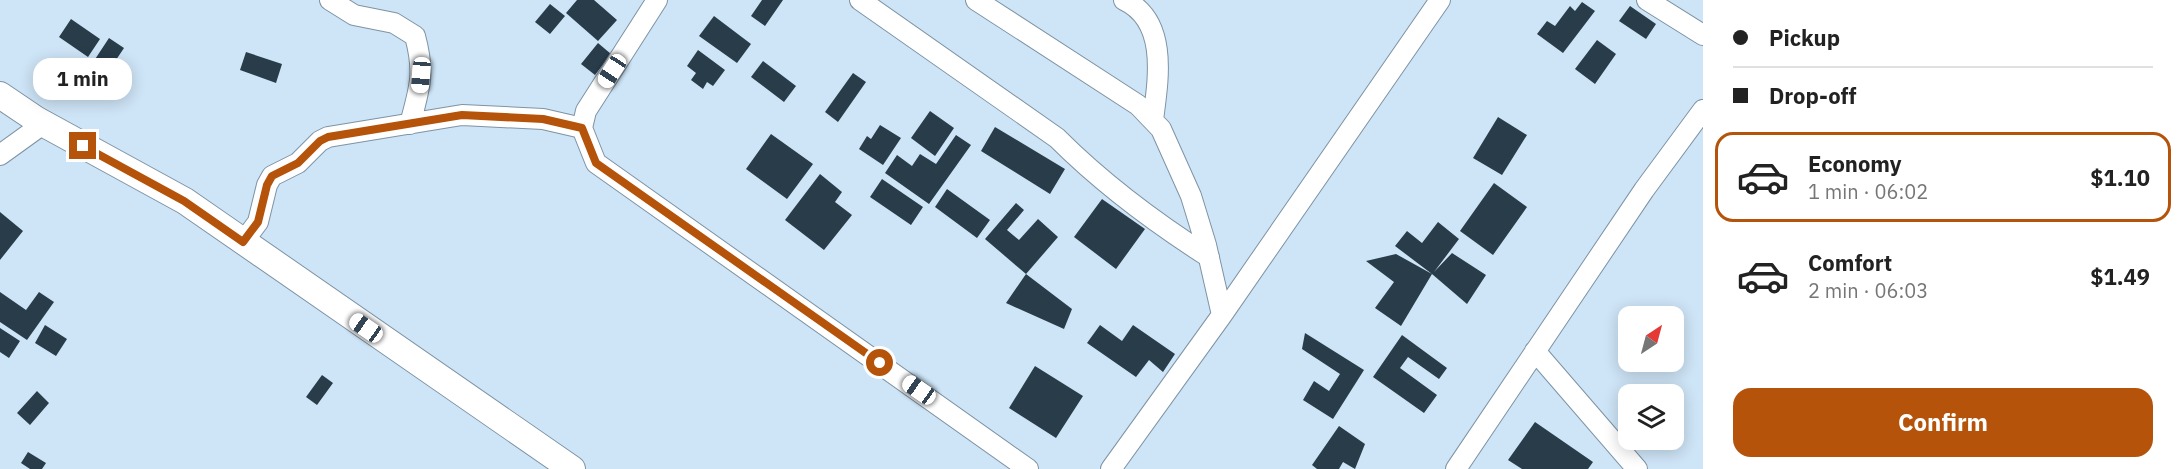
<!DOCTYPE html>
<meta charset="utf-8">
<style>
:root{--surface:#fff;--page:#f6f6f6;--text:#222;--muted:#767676;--line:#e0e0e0;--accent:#b45309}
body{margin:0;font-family:"IBM Plex Sans",sans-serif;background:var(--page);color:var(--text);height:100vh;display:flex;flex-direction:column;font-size:22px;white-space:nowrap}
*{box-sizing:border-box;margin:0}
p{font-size:20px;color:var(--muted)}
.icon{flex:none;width:33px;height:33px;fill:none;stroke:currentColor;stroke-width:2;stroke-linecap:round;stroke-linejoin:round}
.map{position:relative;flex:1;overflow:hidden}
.details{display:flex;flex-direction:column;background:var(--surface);width:480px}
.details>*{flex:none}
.guide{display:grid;align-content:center;height:132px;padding:0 30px;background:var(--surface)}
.needle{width:39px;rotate:36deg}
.tools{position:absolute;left:1618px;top:306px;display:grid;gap:12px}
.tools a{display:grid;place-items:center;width:66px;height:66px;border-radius:12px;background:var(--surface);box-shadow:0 3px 15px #0003;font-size:30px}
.end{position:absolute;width:27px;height:27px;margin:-14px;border:8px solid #b45309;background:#fff;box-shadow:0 0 0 3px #fff}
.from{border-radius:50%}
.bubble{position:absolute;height:42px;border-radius:18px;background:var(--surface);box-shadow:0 3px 15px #0003;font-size:20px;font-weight:800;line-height:42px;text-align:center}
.car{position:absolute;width:18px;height:36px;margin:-18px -9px;border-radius:8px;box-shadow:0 0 4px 2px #0007;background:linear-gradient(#fff 24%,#345 0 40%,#fff 0 76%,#345 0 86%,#fff 0)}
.guide b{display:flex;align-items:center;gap:21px;height:57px;font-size:22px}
.guide b+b{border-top:2px solid var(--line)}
.guide i{width:15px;height:15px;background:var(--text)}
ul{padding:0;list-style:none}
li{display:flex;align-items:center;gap:18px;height:90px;margin:0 12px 9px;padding:0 18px;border:3px solid transparent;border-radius:18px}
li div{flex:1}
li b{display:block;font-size:22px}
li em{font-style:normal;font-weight:800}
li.selected{border-color:var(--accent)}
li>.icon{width:54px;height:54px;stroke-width:1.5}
.action{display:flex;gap:12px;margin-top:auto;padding:12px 30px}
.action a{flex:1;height:69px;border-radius:18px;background:var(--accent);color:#fff;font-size:24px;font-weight:800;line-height:69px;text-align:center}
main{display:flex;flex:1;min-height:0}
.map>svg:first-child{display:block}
.building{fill:#293c4a}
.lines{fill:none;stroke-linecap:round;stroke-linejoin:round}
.minor-casing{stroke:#7e93a4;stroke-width:22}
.tertiary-casing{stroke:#7e93a4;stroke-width:28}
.minor{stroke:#fff;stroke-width:20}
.tertiary{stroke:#fff;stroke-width:26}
.route{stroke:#b45309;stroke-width:8}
</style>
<main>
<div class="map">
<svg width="1703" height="469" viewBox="0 0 1703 469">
<rect width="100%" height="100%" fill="#cee5f7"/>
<path class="building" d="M577,0H594L617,20L598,41L566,13Z
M762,0H783L765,26L751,16Z
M1582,2L1595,11L1563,53L1537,34L1547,21L1555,26L1570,6L1575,11Z
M550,4L565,16L550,34L535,22Z
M1630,6L1656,24L1646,39L1619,21Z
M714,16L751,44L737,63L699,36Z
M71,19L100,39L88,57L59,37Z
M109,38L124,48L98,87L80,82Z
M1597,40L1616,54L1595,84L1575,69Z
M598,43L611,54L595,75L581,64Z
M698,50L725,70L713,86L707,82L703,89L691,80L696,73L687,66Z
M246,52L282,64L276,83L240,70Z
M763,61L796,86L784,102L751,77Z
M853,73L866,82L838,122L825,112Z
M930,111L954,128L935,156L911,138Z
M1498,117L1527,135L1502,175L1473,158Z
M880,125L901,138L883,165L859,149L867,136L871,139Z
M995,127L1065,169L1050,194L981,151Z
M771,134L813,164L787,199L746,169Z
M956,135L971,145L929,204L885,173L897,155L912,166L920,154L936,164Z
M820,174L842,192L835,202L852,215L824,250L785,220Z
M882,179L923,207L911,225L870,197Z
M1494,183L1527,207L1493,255L1460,231Z
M947,189L990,220L977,238L935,207Z
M1102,199L1145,229L1116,269L1074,237Z
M1016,203L1024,210L1007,230L1019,240L1038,219L1058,237L1026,274L985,239Z
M0,212L23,231L0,260Z
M1438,222L1459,239L1434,272L1452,253L1486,275L1467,304L1432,274L1401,326L1375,308L1394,282L1366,261L1396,254L1432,274L1395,246L1407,231L1422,243Z
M1026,274L1072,309L1064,329L1006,303Z
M0,292L26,310L39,292L54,302L27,340L0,322Z
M45,325L67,339L56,356L35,343Z
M1100,325L1122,341L1133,325L1175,354L1163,372L1149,360L1136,377L1087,343Z
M0,328L20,341L9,358L0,352Z
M1305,333L1364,370L1333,419L1303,400L1314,381L1329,391L1340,374L1302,349Z
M1402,335L1447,368L1439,379L1408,357L1400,368L1437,395L1424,413L1373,377Z
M1035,366L1083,396L1056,438L1009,408Z
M322,375L333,383L317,405L306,397Z
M37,391L49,403L30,425L17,413Z
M1535,422L1593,462L1588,469H1522L1508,460Z
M1339,426L1365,444L1355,469L1343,462L1339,469H1317L1312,465Z
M28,452L46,463L42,469H30L21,463Z"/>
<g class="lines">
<g class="minor-casing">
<path id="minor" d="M330,0L354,15L394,23L415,36C425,73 420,87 410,124
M657,0L586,111L582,128L596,163L1028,469
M860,0L1057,138C1103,184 1154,222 1209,257
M976,0L1138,105L1161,129L1191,196L1206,245L1222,315
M1124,0C1169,21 1158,81 1153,120
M1647,0L1703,35
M0,155L43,124
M243,242L258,222L267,185L272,176L298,163L320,141L328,137L462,115L543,119L582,128
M1535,351L1637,469
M1111,469L1222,315L1440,0
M1456,469L1644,190L1703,110"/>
</g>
<g class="tertiary-casing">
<path id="tertiary" d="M0,95L37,120L185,201L572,469"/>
</g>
<use href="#minor" class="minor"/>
<use href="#tertiary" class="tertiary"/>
</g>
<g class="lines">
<path class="route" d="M83,146L184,201L243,242L258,222L267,185L272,176L298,163L320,141L328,137L462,115L543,119L582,128L596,163L880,363"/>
</g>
</svg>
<div class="tools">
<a><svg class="needle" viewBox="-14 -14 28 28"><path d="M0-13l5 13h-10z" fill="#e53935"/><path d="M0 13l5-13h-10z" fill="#767676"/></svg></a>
<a><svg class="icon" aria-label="layers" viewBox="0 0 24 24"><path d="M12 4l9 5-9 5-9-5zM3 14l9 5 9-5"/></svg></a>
</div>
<i class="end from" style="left:880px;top:363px"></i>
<i class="end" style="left:83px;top:146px"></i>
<div class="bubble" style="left:33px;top:58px;width:99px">1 min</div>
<i class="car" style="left:612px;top:71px;rotate:213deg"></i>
<i class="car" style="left:421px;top:75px;rotate:185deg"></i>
<i class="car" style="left:366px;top:328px;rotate:305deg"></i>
<i class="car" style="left:919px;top:390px;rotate:305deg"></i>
</div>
<section class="details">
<div class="guide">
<b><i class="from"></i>Pickup</b>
<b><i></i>Drop-off</b>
</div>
<ul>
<li class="selected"><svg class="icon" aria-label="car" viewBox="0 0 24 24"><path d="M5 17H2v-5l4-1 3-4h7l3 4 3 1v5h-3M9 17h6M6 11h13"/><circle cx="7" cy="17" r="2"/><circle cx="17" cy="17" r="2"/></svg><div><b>Economy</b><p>1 min · 06:02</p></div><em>$1.10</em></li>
<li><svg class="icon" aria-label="car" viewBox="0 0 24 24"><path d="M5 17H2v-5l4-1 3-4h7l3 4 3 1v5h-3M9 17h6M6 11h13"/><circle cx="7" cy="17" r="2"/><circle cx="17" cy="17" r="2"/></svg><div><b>Comfort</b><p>2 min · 06:03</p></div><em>$1.49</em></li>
</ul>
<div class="action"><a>Confirm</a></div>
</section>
</main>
